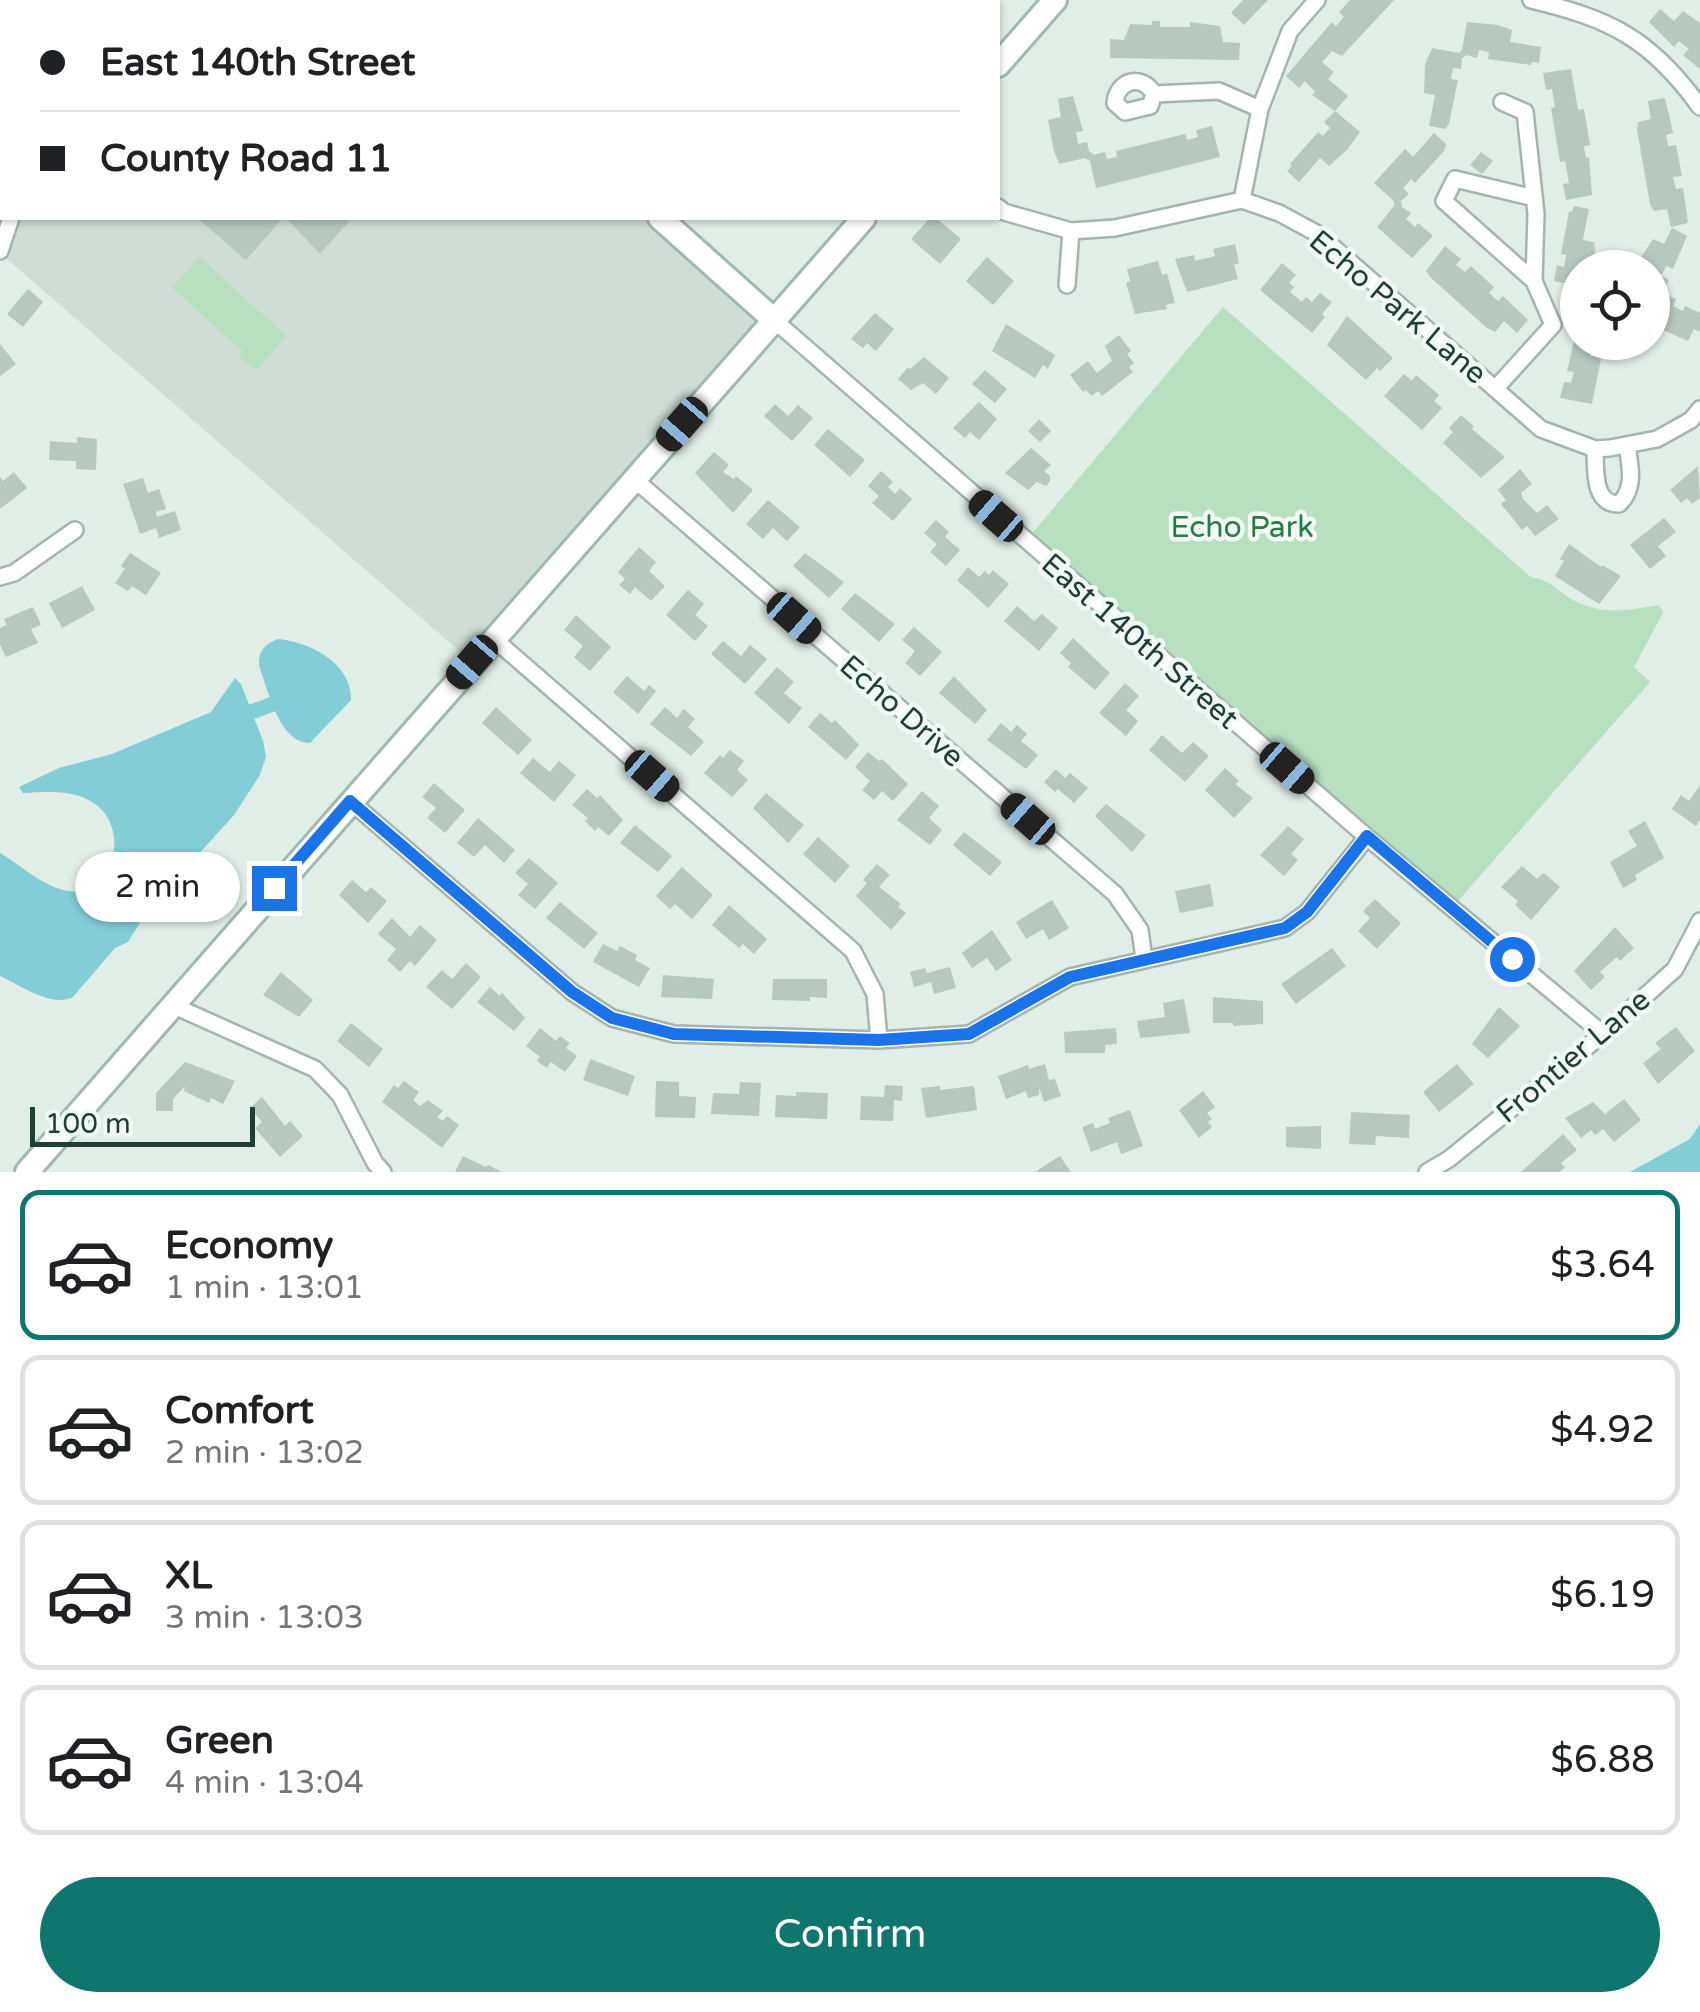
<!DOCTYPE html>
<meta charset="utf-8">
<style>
:root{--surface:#fff;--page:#f6f6f6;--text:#202124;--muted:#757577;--line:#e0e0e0;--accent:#0f766e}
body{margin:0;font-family:"Varela Round",sans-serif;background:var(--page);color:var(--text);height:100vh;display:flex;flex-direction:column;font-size:38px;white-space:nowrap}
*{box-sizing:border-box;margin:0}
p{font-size:32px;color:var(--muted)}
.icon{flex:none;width:55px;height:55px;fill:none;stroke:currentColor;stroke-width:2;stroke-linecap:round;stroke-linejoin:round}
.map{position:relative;height:1172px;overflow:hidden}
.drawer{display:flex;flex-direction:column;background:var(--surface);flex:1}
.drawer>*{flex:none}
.banner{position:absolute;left:0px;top:0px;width:1000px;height:220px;box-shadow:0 2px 8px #0004;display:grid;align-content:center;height:220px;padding:0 40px;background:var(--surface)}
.tools{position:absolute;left:1560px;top:250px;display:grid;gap:20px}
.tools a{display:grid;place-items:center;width:110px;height:110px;border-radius:50%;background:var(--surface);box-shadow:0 2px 8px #0004;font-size:50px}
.scale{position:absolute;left:30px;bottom:25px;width:225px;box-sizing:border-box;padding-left:10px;border:5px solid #1f3f36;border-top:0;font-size:28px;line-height:35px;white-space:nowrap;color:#1f3f36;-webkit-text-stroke:8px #f1f9f5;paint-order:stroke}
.end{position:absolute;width:45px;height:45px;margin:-22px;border:12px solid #1a73e8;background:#fff;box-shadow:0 0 0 5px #fff}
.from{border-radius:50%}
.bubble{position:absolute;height:70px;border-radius:35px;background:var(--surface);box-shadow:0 2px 8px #0004;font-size:32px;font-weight:600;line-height:70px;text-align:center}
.car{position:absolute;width:30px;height:60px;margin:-30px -15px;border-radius:12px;box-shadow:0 0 8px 2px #0007;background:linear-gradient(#222 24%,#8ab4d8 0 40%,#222 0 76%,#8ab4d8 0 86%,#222 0)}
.banner b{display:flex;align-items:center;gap:35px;height:95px;font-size:38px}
.banner b+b{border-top:2px solid var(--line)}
.banner i{width:25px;height:25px;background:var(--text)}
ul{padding:18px 0 0;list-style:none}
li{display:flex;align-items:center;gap:30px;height:150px;margin:0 20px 15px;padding:0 20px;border:5px solid var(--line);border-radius:20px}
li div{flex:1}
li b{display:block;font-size:38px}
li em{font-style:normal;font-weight:600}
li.on{border-color:var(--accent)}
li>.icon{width:90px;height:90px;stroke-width:1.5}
.action{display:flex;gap:20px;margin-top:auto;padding:20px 40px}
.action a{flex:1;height:115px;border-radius:60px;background:var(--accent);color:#fff;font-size:40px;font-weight:600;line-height:115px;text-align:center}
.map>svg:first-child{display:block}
.built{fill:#cfddd6}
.green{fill:#b7e0c1}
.water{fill:#83cdd7}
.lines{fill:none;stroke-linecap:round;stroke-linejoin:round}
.canal{stroke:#83cdd7;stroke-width:15}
.building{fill:#b6c8c0}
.street-casing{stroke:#a3b5ae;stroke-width:20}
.secondary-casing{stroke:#9ebaaf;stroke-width:28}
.street{stroke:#fff;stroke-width:15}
.secondary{stroke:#fff;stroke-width:22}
.route{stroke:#1a73e8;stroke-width:12}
.labels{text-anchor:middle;stroke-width:9;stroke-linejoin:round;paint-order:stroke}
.street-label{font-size:30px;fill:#1f3f36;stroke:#f1f9f5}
.park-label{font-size:30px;fill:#267a44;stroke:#f1f9f5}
</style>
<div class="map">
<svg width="1700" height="1172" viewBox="0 0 1700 1172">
<rect width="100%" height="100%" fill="#e1ede7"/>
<path class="built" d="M7,0H457L460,2H7Z
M11,218H660L774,320L472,662L0,253Z"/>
<path class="green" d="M200,257L286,336L256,371L239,357L243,351L172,288Z
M1223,307L1532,578C1548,578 1559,592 1573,600C1602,616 1628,610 1659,605L1663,613L1634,667L1650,682L1451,909L1025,542Z"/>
<path class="water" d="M278,639C310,642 352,663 351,700L310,743C280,743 269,693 260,669C256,654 264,644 278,639Z
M235,678L241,684L263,741L266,757L260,775L234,815L147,911L128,942L115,948L73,997C51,1008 20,985 0,976V853C21,865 43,887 68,891C115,898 132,826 92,802C72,789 45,792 23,793L19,787L59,768L112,754L211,712Z
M1700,1124V1172H1630L1690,1139Z"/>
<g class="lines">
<path class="canal" d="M251,712L273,704"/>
</g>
<path class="building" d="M1243,0H1268L1244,25L1231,13Z
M1350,0H1394L1342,56L1332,51L1322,62L1334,72L1328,79L1348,96L1335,111L1360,132L1347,150L1329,166L1320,158L1299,182L1287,171L1292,166L1290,164L1318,132L1323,136L1330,128L1324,122L1335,111L1312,95L1315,92L1305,81L1299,88L1286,76L1332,22L1336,26L1344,17L1339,12Z
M1660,9L1674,21L1683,11L1700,23V69L1683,55L1689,49L1679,41L1674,47L1649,22Z
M1152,21H1160V27H1190V22L1220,26L1223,42L1240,43L1239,60L1110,58V39L1124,40L1130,24L1152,25Z
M1467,22L1498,25L1512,30L1510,42L1541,47L1539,63L1532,62L1531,65L1488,59L1489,52L1479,50L1477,58L1467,55L1462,58L1461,69L1453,68L1451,79L1458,80L1449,123L1446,129L1429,126L1435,95L1424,93L1425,65L1432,48L1459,53L1462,50Z
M1571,69L1578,110L1584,109L1590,145L1584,146L1586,158L1589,157L1592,195L1566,200L1563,184L1569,183L1565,161L1560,162L1551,108L1555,107L1552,89L1546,90L1543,73Z
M1073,96L1083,131L1076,132L1078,144L1087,142L1089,151L1094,155L1105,152L1107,159L1117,157L1116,151L1185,134L1187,140L1198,137L1196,130L1212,126L1220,157L1096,188L1090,161L1085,158L1059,164L1054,151L1048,120L1061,117L1058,99Z
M1665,98L1673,133L1666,135L1668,146L1676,145L1682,176L1673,177L1676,189L1683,188L1688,223L1671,227L1667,209L1654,211L1650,204L1637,130L1638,122L1651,119L1648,101Z
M1434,133L1446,144L1444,151L1415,183L1411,179L1403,188L1409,194L1401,201L1402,207L1411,213L1406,219L1415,227L1418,223L1433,236L1412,258L1377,227L1394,206V201L1374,183L1405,149L1413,157Z
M1481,152L1493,161L1482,174L1470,165Z
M1574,206L1589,209L1583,240L1594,242L1595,249L1592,268H1578V286L1554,281L1557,265L1564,267L1566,255L1561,254L1569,212H1572Z
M197,218H283L246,260Z
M286,218H352L320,254Z
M930,218H936L961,239L940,264L911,239Z
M1672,228L1687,236L1673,269L1666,266L1661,276L1669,280L1664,289L1666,295L1676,299L1673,306L1683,311L1685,306L1700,313V332L1694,329L1688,341L1652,325V312L1659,299L1652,289V268L1636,265L1653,239L1664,244Z
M1235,244L1239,263L1234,265L1238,279L1187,292L1175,259L1194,255L1195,261L1215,256L1213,249Z
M1445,246L1461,259L1456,265L1465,272L1471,266L1494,287L1489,293L1498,301L1503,296L1528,320L1517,333L1504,321L1495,332L1487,328L1431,278L1426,271Z
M987,257L1014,281L993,305L966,281Z
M1158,261L1162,275L1167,273L1175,303L1165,305L1167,309L1135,314L1126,283L1130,281L1127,269Z
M1282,263L1296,275L1289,283L1294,287L1290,292L1302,302L1306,297L1312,302L1320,293L1332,302L1322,314L1325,317L1312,333L1260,290Z
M28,289L43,302L23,327L7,314Z
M875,313L894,329L876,351L867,343L863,348L851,339Z
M1347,316L1393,358L1380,371L1377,368L1366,380L1327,345Z
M1006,324L1055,355L1048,369L1043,365L1035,378L992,351Z
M1576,332L1578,342H1593L1590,356L1601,359L1592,404L1560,398L1564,382L1571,383L1574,372L1567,371Z
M1119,335L1131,351L1127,354L1134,363L1129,367L1133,372L1102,396L1098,391L1092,396L1086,390L1083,392L1070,375L1088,361L1097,373L1112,361L1105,346Z
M0,344L16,364L0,376Z
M924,357L949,378L936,394L923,383L911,390L898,379L908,367L910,369Z
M985,370L1007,389L995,403L972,384Z
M1404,374L1412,381L1416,375L1439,395L1434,401L1442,408L1422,430L1384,396Z
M979,402L997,419L979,440L970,432L965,438L953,428Z
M775,404L788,416L798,405L813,418L792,441L764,416Z
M1461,415L1474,426L1472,429L1505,457L1481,478L1443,443L1453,432L1449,428Z
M1039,419L1051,431L1040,442L1028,431Z
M828,429L865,460L850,477L814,445Z
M77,437L97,439L96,470L76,469V461L49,460L50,441L77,443Z
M1031,448L1051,465L1044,471L1050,476V481L1046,486L1037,482L1028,490L1005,473Z
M714,452L729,465L723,472L734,479L736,476L753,490L733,513L695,473Z
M1698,466L1700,498L1692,504L1687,498L1681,503L1670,490Z
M1520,469L1532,484L1521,493L1523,499L1537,513L1547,505L1559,519L1535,536L1527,526L1522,530L1501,504L1506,500L1498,490Z
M881,471L893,482L888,487L895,494L900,488L912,499L893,521L872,503L879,496L868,486Z
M14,472L27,488L0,509V477L3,481Z
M143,478L148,493L159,489L166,509L156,512L157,517L175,511L181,530L159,538L156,528L140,534L123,484Z
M768,500L800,527L787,541L773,528L763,539L746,524Z
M1664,518L1676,532L1658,546L1666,556L1650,569L1630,545Z
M936,520L949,532L945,537L960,550L946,566L930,552L937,544L924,533Z
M1569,544L1601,567L1602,565L1621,576L1599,604L1555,576L1564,561L1560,559Z
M639,547L656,562L649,571L665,586L651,601L635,587L630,594L619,585L625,579L618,572Z
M130,553L161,573L146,595L132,586L128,591L115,583L125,569L121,566Z
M805,553L844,582L829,598L793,566Z
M968,567L979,577L985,571L989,575L993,570L1009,584L988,608L957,580Z
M82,586L95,610L62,628L49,603Z
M688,590L704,604L695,615L708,626L695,641L666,615Z
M855,593L895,624L879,642L841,609Z
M1017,606L1034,621L1042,614L1058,628L1039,651L1004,621Z
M33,607L41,625L31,629L38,643L6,657L0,645V628L7,625L4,619Z
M576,615L611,647L590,671L574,657L583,646L564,630Z
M914,627L942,652L920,676L905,663L915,651L902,640Z
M1073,638L1110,673L1095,690L1068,667L1071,663L1060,653Z
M723,641L741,656L750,645L767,659L745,684L711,654Z
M777,667L794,682L784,693L802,708L789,724L754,693Z
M627,676L644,691L649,685L656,691L638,714L613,692Z
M954,676L987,710L975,724L939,693Z
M1125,683L1139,696L1126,710L1138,721L1126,736L1099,713Z
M496,707L532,740L518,755L482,723Z
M665,707L677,718L684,709L695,719L688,727L704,742L691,756L650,724Z
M820,713L832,723L835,720L859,745L846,760L808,727Z
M1001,723L1011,732L1017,725L1027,734L1021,741L1038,755L1026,769L987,740Z
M1162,735L1182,753L1193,742L1209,756L1185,782L1149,750Z
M730,750L744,761L737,770L748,780L732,797L704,773L720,755L723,758Z
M868,752L879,761L882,759L908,784L893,801L882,791L874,800L862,790L870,781L855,767Z
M533,758L550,772L559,761L576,775L554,802L520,773Z
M1225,768L1239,781L1235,784L1253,798L1234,818L1205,790Z
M1056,769L1065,778L1070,773L1088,788L1074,803L1058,789L1055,792L1044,782Z
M434,783L465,810L445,833L427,818L436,808L422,797Z
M1700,785V820L1696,826L1672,809L1681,795L1689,801Z
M587,789L597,798L600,795L623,820L609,836L598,827L595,831L585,821L588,818L572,805Z
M922,791L939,806L929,818L942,830L930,845L897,820Z
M766,793L804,825L788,843L753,808Z
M1106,804L1146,835L1132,852L1095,816Z
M478,818L515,850L504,863L485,845L474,857L457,843Z
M1645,821L1664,858L1635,875L1637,880L1623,888L1610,862L1637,846L1628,831Z
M635,825L672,856L658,872L620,843Z
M1288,826L1304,839L1291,854L1298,860L1284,876L1260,855Z
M964,832L1002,862L990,876L953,845Z
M818,837L850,866L835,883L803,854Z
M529,858L558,883L535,909L518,895L528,884L515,873Z
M877,864L890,875L879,887L901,904L898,907L906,913L891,930L856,896L867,883L863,880Z
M1522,866L1537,879L1544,873L1560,887L1531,920L1515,905L1518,901L1501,887Z
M682,867L713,895L692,919L675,904L670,909L656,896Z
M352,880L366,892L371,887L387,901L368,923L339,895Z
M1210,884L1214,906L1180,913L1175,891Z
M1375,899L1401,923L1377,949L1358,931L1370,918L1363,911Z
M1052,900L1069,928L1049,940L1043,929L1026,939L1016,922Z
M560,902L598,933L584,949L546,918Z
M729,905L767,939L754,954L743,944L739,948L712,925Z
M392,918L410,937L420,925L437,940L415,966L410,961L400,972L387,960L396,949L378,934Z
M1615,927L1634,948L1620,961L1617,957L1600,972L1605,977L1591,990L1574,971Z
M992,930L1012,960L996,971L987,958L972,968L962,953Z
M603,944L617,951L620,946L637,955L635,960L650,968L639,987L593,962Z
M1332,948L1346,966L1296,1004L1281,984Z
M466,963L481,977L452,1009L426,987L442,970L452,979Z
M950,967L956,988L934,994L931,982L914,987L910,972L925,968L927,973Z
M281,972L313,1000L299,1017L263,995Z
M663,975L714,979L712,999L661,997Z
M773,979H827V998L810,997V1001L772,1000Z
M490,987L500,996L502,993L525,1018L514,1031L477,1002Z
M1213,997L1263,1001V1024L1233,1026V1023H1213Z
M1184,999L1190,1033L1140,1038L1137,1021L1165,1017L1163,1003Z
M1499,1007L1520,1026L1488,1058L1472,1044Z
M351,1023L383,1049L369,1067L337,1041Z
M1676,1027L1695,1051L1658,1084L1643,1063L1661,1049L1655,1043Z
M540,1028L556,1041L560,1036L570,1043L566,1048L577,1056L565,1072L551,1062L547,1068L537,1061L540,1057L526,1046Z
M1116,1028L1117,1044L1105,1045V1053H1065L1064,1032Z
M590,1059L635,1076L628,1096L583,1080Z
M185,1062L235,1081L223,1104L211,1098L209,1103L184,1091L185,1086L173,1099V1111H156V1093Z
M1045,1064L1049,1080L1055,1079L1061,1096L1044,1102L1039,1087V1095L1028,1098L1026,1091L1006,1099L998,1076L1028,1065L1029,1069Z
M1457,1064L1474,1084L1439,1112L1423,1092Z
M404,1081L419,1092L413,1100L420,1106L428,1100L443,1111L437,1117L443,1121L447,1116L459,1125L442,1148L382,1102L394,1085L398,1088Z
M656,1081L679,1082V1096L696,1097L695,1118L655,1117Z
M740,1082L761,1083L759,1116L711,1114L713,1093L739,1094Z
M885,1085L903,1086L902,1101L894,1100L893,1121L860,1120L861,1096L884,1097Z
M940,1086V1090L974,1086L977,1110L926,1118L921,1088Z
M1203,1091L1215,1107L1207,1113L1212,1119L1208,1122L1212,1127L1199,1138L1179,1110Z
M796,1092L828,1093L827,1119L775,1117L776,1095L796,1096Z
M262,1097L285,1126L290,1121L303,1136L280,1157L255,1128L262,1122L250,1108Z
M1624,1099L1641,1120L1614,1142L1603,1129L1595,1135L1591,1130L1581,1138L1565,1118L1593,1102L1605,1114Z
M1130,1110L1143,1146L1121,1154L1117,1142L1091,1152L1082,1127L1093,1123L1095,1129L1110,1123L1108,1118Z
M1351,1112L1410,1115L1409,1138L1376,1136L1375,1145L1349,1144Z
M1321,1126V1149L1286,1147V1127Z
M1563,1134L1577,1150L1561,1163L1565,1167L1560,1172H1521Z
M463,1156L486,1167L488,1165L502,1172H455Z
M1060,1156L1071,1172H1035L1047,1164Z"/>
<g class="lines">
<g class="street-casing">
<path id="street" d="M7,0V2
M1531,0C1611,19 1651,39 1700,107
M796,2L799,0
M1154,94L1150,106L1125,112L1115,103C1117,80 1142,73 1154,94L1219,91L1260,109
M1502,102L1525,112L1536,214L1534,281
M1242,200L1260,109L1290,31L1317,0
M998,207L1004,212L1071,231L1115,228L1242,200L1279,213L1318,234L1541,429L1595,449L1610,448L1657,439L1691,420L1700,409
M0,251L11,218
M1067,285L1071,231
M774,320L1367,837L1603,1034
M1495,389L1553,325L1534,281L1444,201L1455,179L1534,198
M1595,449C1596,469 1592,504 1619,504C1636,488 1630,466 1627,445
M634,479L1115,894L1140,930L1144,959
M0,577L14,573L75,530
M494,639L853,951L875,994L879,1040
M350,801L572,992L612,1018L674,1034L879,1040L969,1034L1070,977L1285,928L1307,912L1367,837
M172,1005L315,1069L340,1095L375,1163L383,1172
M1427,1172L1449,1159L1603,1034L1675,969L1700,921"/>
</g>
<g class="secondary-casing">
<path id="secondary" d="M457,0L460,2
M998,65L1055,0
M660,218L774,320
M27,1172L864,218"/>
</g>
<use href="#street" class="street"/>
<use href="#secondary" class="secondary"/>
</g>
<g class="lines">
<path class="route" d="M274,888L350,801L572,992L612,1018L674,1034L879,1040L969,1034L1070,977L1285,928L1307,912L1367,836L1512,959"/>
</g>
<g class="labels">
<g class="street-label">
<text transform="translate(1398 307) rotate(40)" y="10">Echo Park Lane</text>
<text transform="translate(1140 641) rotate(41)" y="10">East 140th Street</text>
<text transform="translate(902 711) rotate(41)" y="10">Echo Drive</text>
<text transform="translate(1573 1056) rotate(-40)" y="10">Frontier Lane</text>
</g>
<g class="park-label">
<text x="1242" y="537">Echo Park</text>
</g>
</g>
</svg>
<div class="tools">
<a><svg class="icon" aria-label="locate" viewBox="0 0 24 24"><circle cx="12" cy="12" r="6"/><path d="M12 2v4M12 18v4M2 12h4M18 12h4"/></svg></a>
</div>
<div class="scale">100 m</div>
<i class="end from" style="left:1512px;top:959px"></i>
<i class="end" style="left:274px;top:888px"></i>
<div class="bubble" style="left:75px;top:852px;width:165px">2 min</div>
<i class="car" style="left:682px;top:424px;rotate:221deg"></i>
<i class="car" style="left:996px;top:516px;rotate:311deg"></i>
<i class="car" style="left:794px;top:618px;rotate:131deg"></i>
<i class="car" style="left:472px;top:662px;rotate:221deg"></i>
<i class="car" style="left:1287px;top:768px;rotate:131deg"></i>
<i class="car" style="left:652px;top:776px;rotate:131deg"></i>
<i class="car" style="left:1028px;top:819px;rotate:311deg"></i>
<div class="banner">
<b><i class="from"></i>East 140th Street</b>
<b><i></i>County Road 11</b>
</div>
</div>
<section class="drawer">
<ul>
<li class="on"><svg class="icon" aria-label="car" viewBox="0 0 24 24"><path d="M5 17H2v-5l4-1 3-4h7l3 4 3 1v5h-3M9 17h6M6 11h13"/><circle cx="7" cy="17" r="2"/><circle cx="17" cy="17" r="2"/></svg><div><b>Economy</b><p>1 min · 13:01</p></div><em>$3.64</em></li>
<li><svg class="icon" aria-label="car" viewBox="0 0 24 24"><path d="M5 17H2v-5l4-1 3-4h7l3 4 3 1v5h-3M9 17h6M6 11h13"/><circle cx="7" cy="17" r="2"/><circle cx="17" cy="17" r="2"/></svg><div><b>Comfort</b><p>2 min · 13:02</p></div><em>$4.92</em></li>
<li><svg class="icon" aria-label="car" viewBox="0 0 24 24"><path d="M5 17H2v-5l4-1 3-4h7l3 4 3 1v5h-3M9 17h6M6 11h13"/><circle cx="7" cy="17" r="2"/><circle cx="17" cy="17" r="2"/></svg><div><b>XL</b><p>3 min · 13:03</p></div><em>$6.19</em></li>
<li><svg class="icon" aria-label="car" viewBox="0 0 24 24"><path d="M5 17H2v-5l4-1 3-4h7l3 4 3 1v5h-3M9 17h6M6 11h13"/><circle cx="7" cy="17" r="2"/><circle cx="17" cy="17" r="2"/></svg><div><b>Green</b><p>4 min · 13:04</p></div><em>$6.88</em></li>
</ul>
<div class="action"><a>Confirm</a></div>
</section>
